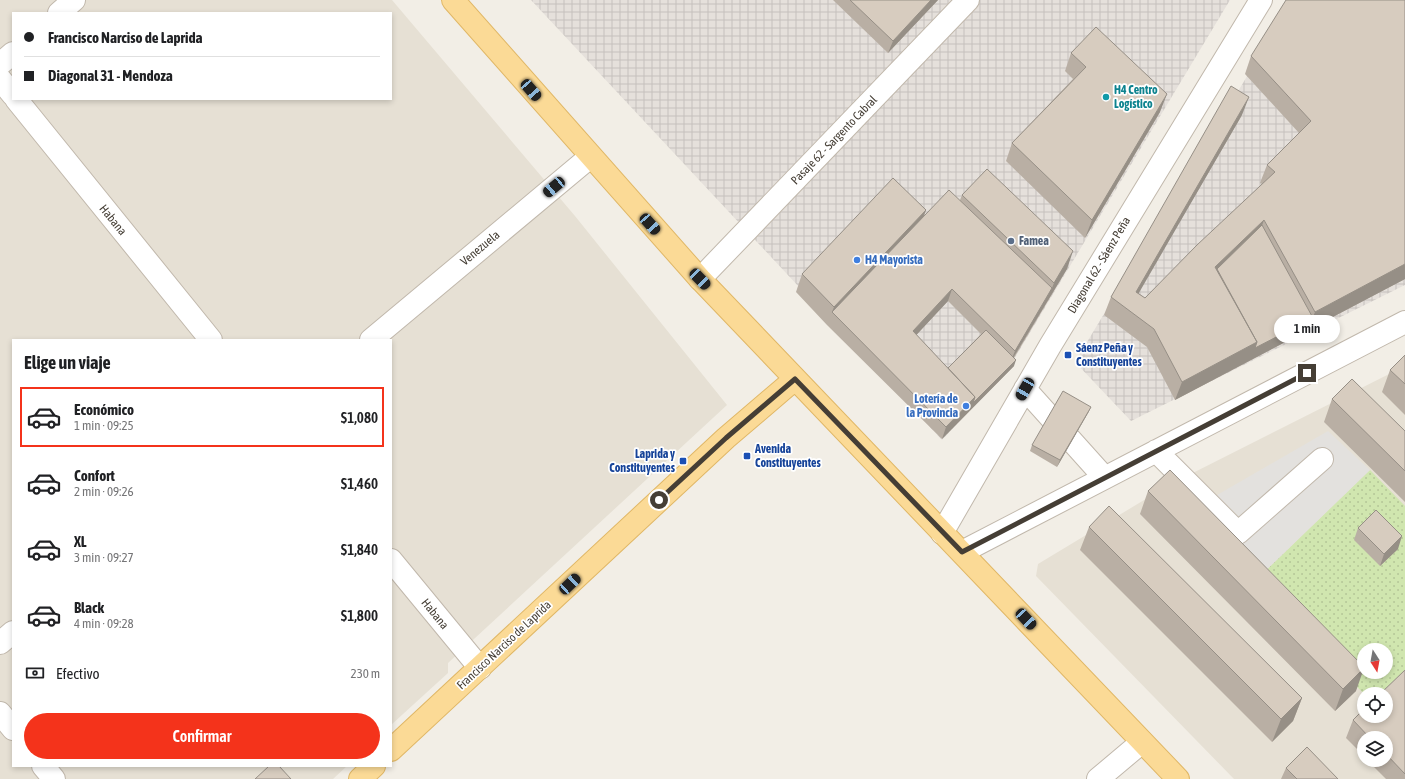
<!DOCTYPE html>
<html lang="es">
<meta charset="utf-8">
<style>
:root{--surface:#fff;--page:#f2f2f2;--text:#202124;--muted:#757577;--line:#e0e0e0;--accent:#f4331b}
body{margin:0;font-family:"Asap Condensed",sans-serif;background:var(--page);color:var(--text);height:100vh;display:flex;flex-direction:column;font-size:15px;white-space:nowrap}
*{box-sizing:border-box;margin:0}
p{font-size:13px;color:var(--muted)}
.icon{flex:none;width:22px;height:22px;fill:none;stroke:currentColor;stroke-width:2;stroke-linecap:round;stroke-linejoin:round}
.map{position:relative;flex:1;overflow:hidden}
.sheet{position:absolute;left:12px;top:339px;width:380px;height:428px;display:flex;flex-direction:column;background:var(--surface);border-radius:0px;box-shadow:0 2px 6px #0003}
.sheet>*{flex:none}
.guide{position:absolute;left:12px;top:12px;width:380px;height:88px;border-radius:0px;box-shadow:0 2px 6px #0003;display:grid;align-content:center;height:88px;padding:0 12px;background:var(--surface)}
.needle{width:26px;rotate:169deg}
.buttons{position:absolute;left:1357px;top:643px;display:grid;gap:8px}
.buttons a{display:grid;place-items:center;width:36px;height:36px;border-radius:50%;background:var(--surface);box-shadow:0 2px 6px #0003;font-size:20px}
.end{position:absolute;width:18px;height:18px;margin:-9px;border:5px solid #453e35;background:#fff;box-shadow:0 0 0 2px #fff}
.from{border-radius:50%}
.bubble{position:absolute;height:28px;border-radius:14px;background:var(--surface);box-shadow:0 2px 6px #0003;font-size:13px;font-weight:600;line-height:28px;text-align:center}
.car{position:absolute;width:12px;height:24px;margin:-12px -6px;border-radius:5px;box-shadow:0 0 3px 1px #0007;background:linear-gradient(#222 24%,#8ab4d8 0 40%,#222 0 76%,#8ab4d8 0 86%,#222 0)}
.guide b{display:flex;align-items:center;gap:14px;height:38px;font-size:15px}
.guide b+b{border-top:1px solid var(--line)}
.guide i{width:10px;height:10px;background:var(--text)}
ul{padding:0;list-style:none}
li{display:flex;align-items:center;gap:12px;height:60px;margin:0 8px 6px;padding:0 4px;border:2px solid transparent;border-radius:0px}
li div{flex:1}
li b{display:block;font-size:15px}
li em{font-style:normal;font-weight:600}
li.current{border-color:var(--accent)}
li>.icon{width:36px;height:36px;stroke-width:1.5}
h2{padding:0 12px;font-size:18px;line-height:48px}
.pay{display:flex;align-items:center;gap:10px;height:44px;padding:0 12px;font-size:15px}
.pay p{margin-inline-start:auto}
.primary-button{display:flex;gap:8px;margin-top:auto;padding:8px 12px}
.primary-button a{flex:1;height:46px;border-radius:24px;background:var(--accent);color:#fff;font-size:16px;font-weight:600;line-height:46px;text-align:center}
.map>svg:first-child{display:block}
.residential{fill:#e6e0d4;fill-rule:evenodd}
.industrial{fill:url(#industrial-grid)}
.grass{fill:url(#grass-dots);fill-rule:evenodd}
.parking{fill:#e3e1de}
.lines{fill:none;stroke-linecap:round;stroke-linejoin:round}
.minor-casing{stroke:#c1b8ac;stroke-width:24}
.major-casing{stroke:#e0b766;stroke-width:24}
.minor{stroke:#fff;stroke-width:22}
.major{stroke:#fbda96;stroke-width:22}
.wall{fill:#b9afa4;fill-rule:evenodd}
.shaded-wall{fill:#968f86}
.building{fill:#d7ccbf;stroke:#968f86}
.route{stroke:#453e35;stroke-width:5}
.culture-dot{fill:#0f9aa8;stroke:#fff;stroke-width:1.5}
.service-dot{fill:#5c6f8a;stroke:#fff;stroke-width:1.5}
.shop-dot{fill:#3f7fe0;stroke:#fff;stroke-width:1.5}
.transit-dot{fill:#1a4fb4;stroke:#fff;stroke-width:1.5}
.labels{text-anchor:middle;stroke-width:3.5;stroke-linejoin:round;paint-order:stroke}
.culture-label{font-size:12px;font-weight:bold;fill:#0d838f;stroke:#fff;text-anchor:start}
.street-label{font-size:12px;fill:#453e35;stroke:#fff}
.service-label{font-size:12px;font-weight:bold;fill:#4e5e75;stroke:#fff;text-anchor:start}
.shop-label{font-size:12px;font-weight:bold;fill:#366cbe;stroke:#fff;text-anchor:start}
.transit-label{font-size:12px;font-weight:bold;fill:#164399;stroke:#fff;text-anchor:start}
</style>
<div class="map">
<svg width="1405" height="779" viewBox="0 0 1405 779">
<defs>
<pattern id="industrial-grid" width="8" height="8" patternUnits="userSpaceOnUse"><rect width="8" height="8" fill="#e5e0db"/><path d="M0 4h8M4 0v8" fill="none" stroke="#c6c1bd"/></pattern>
<pattern id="grass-dots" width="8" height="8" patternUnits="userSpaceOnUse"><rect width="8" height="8" fill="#d0e6af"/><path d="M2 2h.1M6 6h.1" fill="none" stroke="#b4c697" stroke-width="1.8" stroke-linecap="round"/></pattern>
</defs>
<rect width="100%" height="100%" fill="#f2eee6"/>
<path class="residential" d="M0,0H392L575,216L727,405L448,663V673L391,725V340H13V766H347L333,779H0ZM13,13H391V99H13Z
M1405,366V779H1234L1036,576L1038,564L1169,485ZM1364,650H1386V672H1364ZM1364,694H1386V716H1364ZM1364,738H1386V760H1364Z"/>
<path class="industrial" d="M531,0H1230L1008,369L942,440Z
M1293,0H1405V285L1131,421L1075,362Z"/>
<path class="grass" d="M1370,470L1405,506V676L1386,694H1364L1255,581ZM1364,650H1386V672H1364Z"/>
<path class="parking" d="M1328,431L1370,470L1255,581L1186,513Z"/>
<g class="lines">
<g class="minor-casing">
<path id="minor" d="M59,13L74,0
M0,64L13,53
M0,79L13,95
M16,99L211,340
M700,279L968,0
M371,340L590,157
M1025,389L1104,477
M1156,451L1238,533L1322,459
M942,533L1050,346L1261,0
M962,552L1405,322
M391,560L480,668
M0,643L13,632
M0,713L13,729
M43,766L54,779
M1098,779L1142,742"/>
</g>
<g class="major-casing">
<path id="major" d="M453,0L700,279L1178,779
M391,750L726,438L795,379
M360,779L374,766"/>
</g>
<use href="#minor" class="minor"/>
<use href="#major" class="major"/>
</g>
<path class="wall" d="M833,0H938L888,53Z
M1405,0V279L1308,330L1175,400L1147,347L1104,315L1111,297L1242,115L1138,293L1145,298L1262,184L1260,183L1267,165L1299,133L1245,74L1251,56Z
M1071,53L1160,112L1085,238L1006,161L1012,143L1073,79L1065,71Z
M962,195L1067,269L1014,358V366L942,439L827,325L796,292L802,274L926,210L924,216L960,200ZM948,301L981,334L948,368L916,335Z
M1405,355V415L1382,392L1390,370Z
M1332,399L1405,431V502L1324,422Z
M1091,407L1088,413L1057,467L1030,451L1032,445Z
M1148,491L1356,691L1335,711L1140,514Z
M1089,527L1302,698L1293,721L1272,742L1080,550Z
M1358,528L1398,549L1380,566L1354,540Z
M1405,670V779H1386L1367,760H1386V738H1364V756L1346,738L1353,720Z
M1286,768L1338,779H1281Z"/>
<path class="shaded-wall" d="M931,0H938L888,53L893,41Z
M1167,94L1160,112L1085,238L1092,220Z
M1249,97L1242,115L1129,310L1136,292Z
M926,210L919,228L832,312L834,307Z
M1264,220L1258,237L1216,278L1215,267Z
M1073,251L1067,269L1010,363L1015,351L1052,288L1054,283Z
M1405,264V279L1308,330L1315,312Z
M952,289L948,301L908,344L913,331Z
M1313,318L1308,330L1175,400L1182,382L1257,342Z
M1016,360L1014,366L942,439L946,427L975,397Z
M1091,407L1088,413L1057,467L1060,460Z
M1402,536L1398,549L1380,566L1384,554Z
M1364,668L1356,691L1335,711L1343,689Z
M1302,698L1293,721L1272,742L1281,719Z"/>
<path class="building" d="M850,0H931L893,41Z
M1286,0H1405V264L1315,312L1264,220L1215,267L1257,342L1182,382L1154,329L1111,297L1231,86L1249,97L1136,292L1145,298L1197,245L1275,172L1267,165L1311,121L1251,56Z
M1096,27L1167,94L1092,220L1012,143L1086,67L1071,53Z
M987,169L1073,251L1054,283L962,195Z
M893,178L926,210L834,307L802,274Z
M949,190L1052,288L1015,351L952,289L913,331L975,397L946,427L832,312Z
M1262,225L1313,318L1255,348L1257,342L1217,269Z
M986,330L1016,360L973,403L975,397L948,368Z
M1405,355V384L1390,370Z
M1352,379L1405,431V471L1332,399Z
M1063,391L1091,407L1060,460L1032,445Z
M1170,470L1364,667V668L1343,689L1148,491Z
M1109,506L1302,698L1281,719L1089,527Z
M1376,510L1402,536L1384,554L1358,528Z
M1405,670V774L1386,754V738H1370L1353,720L1364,709V716H1386V694H1380Z
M1307,747L1338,779H1297L1286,768Z
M269,766H279L291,779H255Z"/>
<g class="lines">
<path class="route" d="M659,500L726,438L795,379L962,552L1307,373"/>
</g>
<circle class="culture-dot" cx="1106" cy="97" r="4"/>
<circle class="service-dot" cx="1011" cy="241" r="4"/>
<g class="shop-dot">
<circle cx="857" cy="260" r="4"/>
<circle cx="966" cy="406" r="4"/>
</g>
<g class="transit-dot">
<rect x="1064" y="351" width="8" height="8" rx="2"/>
<rect x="743" y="452" width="8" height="8" rx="2"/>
<rect x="679" y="457" width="8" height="8" rx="2"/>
</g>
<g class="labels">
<g class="culture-label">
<text x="1114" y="94">H4 Centro<tspan x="1114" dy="14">Logístico</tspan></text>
</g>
<g class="street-label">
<text transform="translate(834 140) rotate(-46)" y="4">Pasaje 62 - Sargento Cabral</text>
<text transform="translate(113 220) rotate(51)" y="4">Habana</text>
<text transform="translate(480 248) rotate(-40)" y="4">Venezuela</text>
<text transform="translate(1099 265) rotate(-59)" y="4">Diagonal 62 - Sáenz Peña</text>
<text transform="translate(435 614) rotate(51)" y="4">Habana</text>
<text transform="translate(504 645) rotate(-43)" y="4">Francisco Narciso de Laprida</text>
</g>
<g class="service-label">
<text x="1019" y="245">Famea</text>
</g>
<g class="shop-label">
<text x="865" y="264">H4 Mayorista</text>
<text x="958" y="403" text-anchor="end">Lotería de<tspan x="958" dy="14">la Provincia</tspan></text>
</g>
<g class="transit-label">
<text x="1076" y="352">Sáenz Peña y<tspan x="1076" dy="14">Constituyentes</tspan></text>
<text x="755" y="453">Avenida<tspan x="755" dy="14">Constituyentes</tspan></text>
<text x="675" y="458" text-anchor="end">Laprida y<tspan x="675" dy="14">Constituyentes</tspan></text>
</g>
</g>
</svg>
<div class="buttons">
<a><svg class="needle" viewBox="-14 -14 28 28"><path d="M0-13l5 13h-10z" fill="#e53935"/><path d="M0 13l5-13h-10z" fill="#757577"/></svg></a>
<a><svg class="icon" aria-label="locate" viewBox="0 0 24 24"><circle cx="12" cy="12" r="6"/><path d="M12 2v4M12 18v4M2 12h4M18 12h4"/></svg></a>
<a><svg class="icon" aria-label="layers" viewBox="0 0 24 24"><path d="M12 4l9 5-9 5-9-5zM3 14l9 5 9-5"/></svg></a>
</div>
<i class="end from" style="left:659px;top:500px"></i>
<i class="end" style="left:1307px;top:373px"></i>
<div class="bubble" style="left:1274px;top:315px;width:66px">1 min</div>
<i class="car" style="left:531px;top:90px;rotate:139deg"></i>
<i class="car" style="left:554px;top:187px;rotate:230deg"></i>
<i class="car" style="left:650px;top:224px;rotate:138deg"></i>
<i class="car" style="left:700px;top:279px;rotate:136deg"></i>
<i class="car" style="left:1025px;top:389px;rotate:210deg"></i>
<i class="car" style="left:570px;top:584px;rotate:47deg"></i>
<i class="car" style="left:1026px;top:619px;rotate:137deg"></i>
<div class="guide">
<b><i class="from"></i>Francisco Narciso de Laprida</b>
<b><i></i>Diagonal 31 - Mendoza</b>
</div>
<section class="sheet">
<h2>Elige un viaje</h2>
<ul>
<li class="current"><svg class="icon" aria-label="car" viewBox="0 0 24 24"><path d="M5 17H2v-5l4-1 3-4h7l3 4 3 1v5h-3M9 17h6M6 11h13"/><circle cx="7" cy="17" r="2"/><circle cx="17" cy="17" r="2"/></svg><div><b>Económico</b><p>1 min · 09:25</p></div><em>$1,080</em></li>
<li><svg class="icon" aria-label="car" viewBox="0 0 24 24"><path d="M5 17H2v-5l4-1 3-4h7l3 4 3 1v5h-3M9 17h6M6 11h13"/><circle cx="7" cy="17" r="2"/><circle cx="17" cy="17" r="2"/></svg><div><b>Confort</b><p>2 min · 09:26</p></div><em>$1,460</em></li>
<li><svg class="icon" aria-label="car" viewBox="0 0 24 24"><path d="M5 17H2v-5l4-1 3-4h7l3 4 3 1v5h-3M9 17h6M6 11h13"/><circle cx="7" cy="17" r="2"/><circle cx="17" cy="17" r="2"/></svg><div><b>XL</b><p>3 min · 09:27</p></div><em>$1,840</em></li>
<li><svg class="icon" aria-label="car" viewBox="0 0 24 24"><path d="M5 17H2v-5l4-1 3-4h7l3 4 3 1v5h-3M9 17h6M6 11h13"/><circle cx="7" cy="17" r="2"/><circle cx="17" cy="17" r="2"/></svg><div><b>Black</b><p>4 min · 09:28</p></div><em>$1,800</em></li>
</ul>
<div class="pay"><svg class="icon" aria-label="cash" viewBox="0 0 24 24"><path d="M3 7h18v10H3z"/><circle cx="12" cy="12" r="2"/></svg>Efectivo<p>230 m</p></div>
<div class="primary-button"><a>Confirmar</a></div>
</section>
</div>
